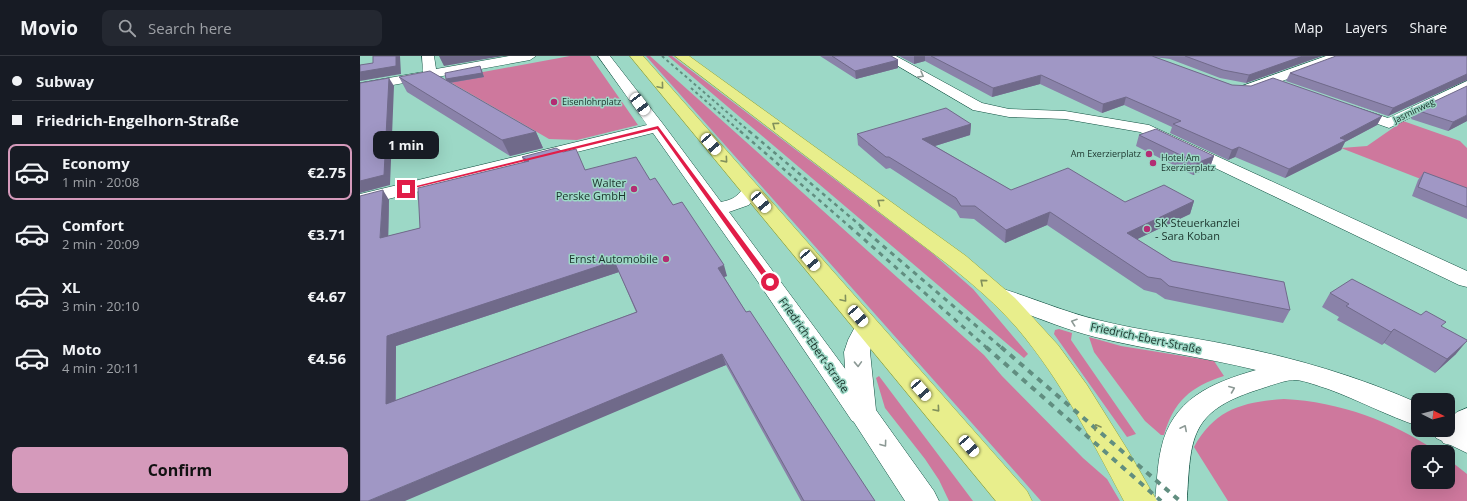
<!DOCTYPE html>
<meta charset="utf-8">
<style>
:root{--surface:#171b24;--page:#242831;--text:#f1f3f6;--muted:#9ea1a6;--line:#363941;--accent:#d59abb}
body{margin:0;font-family:"Open Sans",sans-serif;background:var(--page);color:var(--text);height:100vh;display:flex;flex-direction:column;font-size:15px;white-space:nowrap}
*{box-sizing:border-box;margin:0}
p{font-size:13px;color:var(--muted)}
.icon{flex:none;width:22px;height:22px;fill:none;stroke:currentColor;stroke-width:2;stroke-linecap:round;stroke-linejoin:round}
.map{position:relative;flex:1;overflow:hidden}
.panel{display:flex;flex-direction:column;background:var(--surface);width:360px}
.panel>*{flex:none}
.guide{display:grid;align-content:center;height:88px;padding:0 12px;background:var(--surface)}
.needle{width:26px;rotate:96deg}
.controls{position:absolute;left:1051px;top:337px;display:grid;gap:8px}
.controls a{display:grid;place-items:center;width:44px;height:44px;border-radius:8px;background:var(--surface);box-shadow:0 4px 16px #0002;font-size:20px}
.end{position:absolute;width:18px;height:18px;margin:-9px;border:5px solid #e11d48;background:#fff;box-shadow:0 0 0 2px #fff}
.from{border-radius:50%}
.bubble{position:absolute;height:28px;border-radius:8px;background:var(--surface);box-shadow:0 4px 16px #0002;font-size:13px;font-weight:700;line-height:28px;text-align:center}
.car{position:absolute;width:12px;height:24px;margin:-12px -6px;border-radius:5px;box-shadow:0 0 3px 1px #0007;background:linear-gradient(#fff 24%,#345 0 40%,#fff 0 76%,#345 0 86%,#fff 0)}
.guide b{display:flex;align-items:center;gap:14px;height:38px;font-size:15px}
.guide b+b{border-top:1px solid var(--line)}
.guide i{width:10px;height:10px;background:var(--text)}
ul{padding:0;list-style:none}
li{display:flex;align-items:center;gap:12px;height:56px;margin:0 8px 6px;padding:0 4px;border:2px solid transparent;border-radius:8px}
li div{flex:1}
li b{display:block;font-size:15px}
li em{font-style:normal;font-weight:700}
li.on{border-color:var(--accent)}
li>.icon{width:36px;height:36px;stroke-width:1.5}
.button{display:flex;gap:8px;margin-top:auto;padding:8px 12px}
.button a{flex:1;height:46px;border-radius:8px;background:var(--accent);color:#111;font-size:16px;font-weight:700;line-height:46px;text-align:center}
header{display:flex;align-items:center;gap:24px;box-sizing:border-box;height:56px;padding:0 20px;background:var(--surface);border-bottom:1px solid var(--line)}
header strong{font-size:19px}
nav{display:flex;gap:22px;margin-inline-start:auto;font-size:14px}
.search{width:280px;height:36px;background:var(--page);display:flex;align-items:center;gap:10px;box-sizing:border-box;padding:0 14px;border-radius:8px;color:var(--muted);font-size:15px}
main{display:flex;flex:1;min-height:0}
.map>svg:first-child{display:block}
.green{fill:#ce789d}
.lines{fill:none;stroke-linecap:round;stroke-linejoin:round}
.street-casing{stroke:#115041;stroke-width:1}
.secondary-casing{stroke:#115041;stroke-width:1}
.primary-casing{stroke:#96a538;stroke-width:1}
.street{fill:#fff;fill-rule:evenodd}
.secondary{fill:#fff;fill-rule:evenodd}
.primary{fill:#e8ee8c;fill-rule:evenodd}
.rail-far3{stroke:#618e80;stroke-width:2;stroke-dasharray:3 3;stroke-linecap:butt}
.rail-far2{stroke:#618e80;stroke-width:2.5;stroke-dasharray:4 4;stroke-linecap:butt}
.rail-far1{stroke:#618e80;stroke-width:3;stroke-dasharray:5 5;stroke-linecap:butt}
.rail{stroke:#618e80;stroke-width:4;stroke-dasharray:6 6;stroke-linecap:butt}
.wall{fill:#8a82a9;fill-rule:evenodd}
.shaded-wall{fill:#706a8a}
.building{fill:#a097c5;stroke:#706a8a;fill-rule:evenodd}
.oneway{stroke:#8c9995}
.oneway2{stroke:#81905c}
.route{fill:#e11d48}
.poi-dot{fill:#b32d73;stroke:#9cd8c6;stroke-width:1.5}
.labels{text-anchor:middle;stroke-width:3;stroke-linejoin:round;paint-order:stroke}
.far-poi-label{font-size:9px;fill:#1a332b;stroke:#9cd8c6;text-anchor:start}
.far-street-label{font-size:9px;fill:#1a332b;stroke:#9cd8c6}
.poi-label{font-size:11px;fill:#1a332b;stroke:#9cd8c6;text-anchor:end}
.street-label{font-size:11px;fill:#1a332b;stroke:#9cd8c6}
</style>
<header>
<strong>Movio</strong>
<div class="search"><svg class="icon" aria-label="search" viewBox="0 0 24 24"><circle cx="10" cy="10" r="6"/><path d="M15 15l6 6"/></svg>Search here</div>
<nav><a>Map</a><a>Layers</a><a>Share</a></nav>
</header>
<main>
<section class="panel">
<div class="guide">
<b><i class="from"></i>Subway</b>
<b><i></i>Friedrich-Engelhorn-Straße</b>
</div>
<ul>
<li class="on"><svg class="icon" aria-label="car" viewBox="0 0 24 24"><path d="M5 17H2v-5l4-1 3-4h7l3 4 3 1v5h-3M9 17h6M6 11h13"/><circle cx="7" cy="17" r="2"/><circle cx="17" cy="17" r="2"/></svg><div><b>Economy</b><p>1 min · 20:08</p></div><em>€2.75</em></li>
<li><svg class="icon" aria-label="car" viewBox="0 0 24 24"><path d="M5 17H2v-5l4-1 3-4h7l3 4 3 1v5h-3M9 17h6M6 11h13"/><circle cx="7" cy="17" r="2"/><circle cx="17" cy="17" r="2"/></svg><div><b>Comfort</b><p>2 min · 20:09</p></div><em>€3.71</em></li>
<li><svg class="icon" aria-label="car" viewBox="0 0 24 24"><path d="M5 17H2v-5l4-1 3-4h7l3 4 3 1v5h-3M9 17h6M6 11h13"/><circle cx="7" cy="17" r="2"/><circle cx="17" cy="17" r="2"/></svg><div><b>XL</b><p>3 min · 20:10</p></div><em>€4.67</em></li>
<li><svg class="icon" aria-label="car" viewBox="0 0 24 24"><path d="M5 17H2v-5l4-1 3-4h7l3 4 3 1v5h-3M9 17h6M6 11h13"/><circle cx="7" cy="17" r="2"/><circle cx="17" cy="17" r="2"/></svg><div><b>Moto</b><p>4 min · 20:11</p></div><em>€4.56</em></li>
</ul>
<div class="button"><a>Confirm</a></div>
</section>
<div class="map">
<svg width="1107" height="445" viewBox="0 0 1107 445">
<rect width="100%" height="100%" fill="#9cd8c6"/>
<path class="green" d="M210,0H230L278,69L217,84L189,83L85,23Z
M286,0H290L624,299L642,320L723,402L747,423L760,445H681Z
M308,0H312L572,197L613,233L668,298L664,302Z
M1043,65L1100,85L1107,92V141L981,92L1007,90Z
M699,273L712,277L711,284L776,378L767,381L694,278L695,274Z
M729,281L761,290L854,305L864,320C830,331 814,345 804,379H801L785,365L734,296Z
M519,320L613,445H589L579,424L565,403L525,352L516,322Z
M924,343C981,346 1031,365 1078,396H1058V426H1088V403L1107,418V445H868L834,391C855,353 883,346 924,343Z"/>
<g class="lines">
<g class="street-casing">
<path id="street" d="M62,0H74L76,13L149,0H176L170,4L0,35V27L63,16Z
M238,0H250L303,68L361,146C366,145 373,143 376,140C384,133 385,127 397,130L400,134L389,149L369,156L512,349L516,357L512,365L502,368L492,365L394,220L293,77L0,150V138L287,69Z
M521,0H536L622,47L649,53L705,55L789,69L1107,215V231L1099,229L780,76L705,63L649,61L613,54Z
M966,0H984L982,3L892,36H882L880,33L882,30Z
M1107,25V34L1029,72L987,57L985,54L987,51L992,50L1028,62Z
M1107,352V383C1099,391 1092,390 1083,387L1079,378L1081,374H1088V364L1097,356Z"/>
</g>
<g class="secondary-casing">
<path id="secondary" d="M640,232C673,242 705,256 738,264C782,275 826,280 870,289C935,302 997,320 1058,347V370C1028,360 998,344 968,333C958,330 946,325 936,324C927,323 907,331 897,334C829,356 831,382 827,445H795C797,428 797,410 801,393C812,343 851,327 896,314C843,301 789,294 735,281C700,272 666,257 632,245L629,240L632,235Z
M507,263L516,265L519,271L512,284L510,296L516,354L574,435L579,445H545L488,357L484,296L488,284L498,265Z
M1088,363L1107,371V397L1076,382L1072,374H1088Z"/>
</g>
<g class="primary-casing">
<path id="primary" d="M270,0H283L667,435L672,445H636Z
M315,0H329L606,200L655,242L698,289L727,329L767,393L797,445H764C732,385 701,324 657,272C637,249 614,229 590,210Z"/>
</g>
<use href="#street" class="street"/>
<use href="#secondary" class="secondary"/>
<use href="#primary" class="primary"/>
<path class="rail-far3" d="M302,0L390,76
M331,32L381,76"/>
<path class="rail-far2" d="M380,75L490,171
M389,75L502,171"/>
<path class="rail-far1" d="M489,170L627,292
M500,170L642,292"/>
<path class="rail" d="M626,291L801,445
M641,291L820,445"/>
</g>
<path class="wall" d="M460,0H531L538,4V12L496,23Z
M539,0H962L886,27L860,22L810,3L794,1L872,29L1022,60L1017,69L985,86L981,94L925,122L875,101L868,104L810,77L812,71L764,49L742,57L680,28L632,41L565,5L554,8Z
M1107,0V24L1028,60L926,25L930,17Z
M122,14L124,21L90,27L176,76L183,92L150,100L47,36L39,21L87,25L86,23Z
M1056,54L1107,65L1088,75L1051,63Z
M611,68L610,79L575,90L651,134L765,146L834,145L830,158L777,183L812,205L930,254L923,267L805,243L796,237L784,234L687,169L645,187L614,163L600,162L596,155L530,112L526,113L498,89L497,78Z
M779,79L854,100L850,111L833,119L776,90Z
M162,101L225,114L290,124L313,149L367,220L364,221L386,256L515,445H441L366,309L0,445L29,144L28,180L60,172L164,106ZM259,216L276,256L36,344V290Z
M1064,116L1107,132V163L1052,140L1058,124Z
M970,237L1082,271L1096,298L1075,317L1024,287L1022,289L977,264L979,261L962,251Z"/>
<path class="shaded-wall" d="M36,0H40L41,18L0,25V16Z
M79,0H143L84,10Z
M554,0H565V5L554,8Z
M943,0H962L886,27L889,19Z
M538,4V12L496,23L495,15Z
M120,10L124,21L88,27L86,23Z
M1107,18V24L1028,60L1033,52Z
M681,19L680,28L632,41L633,32Z
M29,22L34,30L30,129L0,137V125Z
M766,41L764,49L742,57L743,48Z
M1107,59V65L1088,75L1093,66Z
M1022,60L1017,69L985,86L981,94L925,122L929,113L980,82Z
M611,68L610,79L562,94V83Z
M176,76L183,92L150,100L142,84Z
M879,91L875,101L868,104L872,94Z
M854,100L850,111L833,119L837,107Z
M23,134L29,144L28,193L20,182Z
M834,145L830,158L763,190L767,177Z
M690,156L687,169L645,187L646,174Z
M254,205L259,216L36,290L35,359L26,348L27,280Z
M364,209L367,220L361,222L358,212Z
M1034,273L1024,287L1022,289L1031,276Z
M1107,285L1096,298L1075,317L1087,303Z
M362,298L366,309L45,445H8Z"/>
<path class="building" d="M13,0H36V10L0,16V9L13,7Z
M472,0H531L538,4L495,15Z
M571,0H792L872,29L891,30L913,22L1022,60L980,82L986,84L929,113L879,91L872,94L813,68L821,65L766,41L743,48L681,19L633,32Z
M825,0H943L889,19L863,14Z
M976,0H1107V18L1033,52L930,17Z
M120,10L122,17L86,23L85,17Z
M70,15L176,76L142,84L39,21Z
M29,22L24,119L0,125V27Z
M1107,30V59L1093,66L1056,54Z
M586,52L611,68L562,83L651,134L708,112L765,146L804,129L834,145L767,177L812,205L924,226L930,254L809,230L801,223L788,221L690,156L646,174L615,150H601L596,142L529,101H526L497,78Z
M796,73L854,100L837,107L779,79Z
M196,92L203,96L216,93L225,114L276,101L290,124L295,122L313,149L322,146L364,209L358,212L386,256L390,255L515,445H444L362,298L8,445H0V140L23,134L20,182L60,172L58,132L169,105L162,101ZM254,205L277,256L26,348L27,280Z
M1064,116L1107,132V151L1058,131Z
M992,223L1061,259L1066,255L1086,266L1081,270L1107,284V285L1087,303L1034,273L1031,276L986,250L989,248L970,237Z"/>
<defs><path id="oneway-chevron" d="M-2-3.5L2.5 0L-2 3.5" fill="none" stroke-width="1.6" stroke-linecap="round" stroke-linejoin="round"/></defs>
<g class="oneway">
<use href="#oneway-chevron" transform="translate(561 19) rotate(29)"/>
<use href="#oneway-chevron" transform="translate(714 266) rotate(-161)"/>
<use href="#oneway-chevron" transform="translate(498 308) rotate(88)"/>
<use href="#oneway-chevron" transform="translate(872 333) rotate(-22)"/>
<use href="#oneway-chevron" transform="translate(824 372) rotate(-63)"/>
<use href="#oneway-chevron" transform="translate(524 388) rotate(54)"/>
</g>
<g class="oneway2">
<use href="#oneway-chevron" transform="translate(301 30) rotate(50)"/>
<use href="#oneway-chevron" transform="translate(415 69) rotate(-144)"/>
<use href="#oneway-chevron" transform="translate(365 104) rotate(49)"/>
<use href="#oneway-chevron" transform="translate(520 146) rotate(-143)"/>
<use href="#oneway-chevron" transform="translate(623 226) rotate(-140)"/>
<use href="#oneway-chevron" transform="translate(484 243) rotate(50)"/>
<use href="#oneway-chevron" transform="translate(577 353) rotate(49)"/>
<use href="#oneway-chevron" transform="translate(737 371) rotate(-121)"/>
</g>
<path class="route" d="M298,70L413,225V228H408L297,73L46,134L44,133Z"/>
<g class="poi-dot">
<circle cx="194" cy="46" r="4"/>
<circle cx="789" cy="98" r="4"/>
<circle cx="793" cy="107" r="4"/>
<circle cx="274" cy="133" r="4"/>
<circle cx="787" cy="173" r="4"/>
<circle cx="306" cy="203" r="4"/>
</g>
<g class="labels">
<g class="far-poi-label">
<text x="202" y="49">Eisenlohrplatz</text>
<text x="781" y="101" text-anchor="end">Am Exerzierplatz</text>
<text x="801" y="105">Hotel Am<tspan x="801" dy="10">Exerzierplatz</tspan></text>
</g>
<g class="far-street-label">
<text transform="translate(1054 55) rotate(-26)" y="3">Jasminweg</text>
</g>
<g class="poi-label">
<text x="266" y="131">Walter<tspan x="266" dy="13">Perske GmbH</tspan></text>
<text x="795" y="171" text-anchor="start">SK Steuerkanzlei<tspan x="795" dy="13">- Sara Koban</tspan></text>
<text x="298" y="207">Ernst Automobile</text>
</g>
<g class="street-label">
<text transform="translate(786 282) rotate(12)" y="4">Friedrich-Ebert-Straße</text>
<text transform="translate(454 289) rotate(55)" y="4">Friedrich-Ebert-Straße</text>
</g>
</g>
</svg>
<div class="controls">
<a><svg class="needle" viewBox="-14 -14 28 28"><path d="M0-13l5 13h-10z" fill="#e53935"/><path d="M0 13l5-13h-10z" fill="#9ea1a6"/></svg></a>
<a><svg class="icon" aria-label="locate" viewBox="0 0 24 24"><circle cx="12" cy="12" r="6"/><path d="M12 2v4M12 18v4M2 12h4M18 12h4"/></svg></a>
</div>
<i class="end from" style="left:410px;top:226px"></i>
<i class="end" style="left:46px;top:133px"></i>
<div class="bubble" style="left:13px;top:75px;width:66px">1 min</div>
<i class="car" style="left:280px;top:48px;rotate:143deg"></i>
<i class="car" style="left:351px;top:88px;rotate:139deg"></i>
<i class="car" style="left:401px;top:146px;rotate:140deg"></i>
<i class="car" style="left:450px;top:204px;rotate:140deg"></i>
<i class="car" style="left:498px;top:260px;rotate:139deg"></i>
<i class="car" style="left:561px;top:334px;rotate:139deg"></i>
<i class="car" style="left:609px;top:390px;rotate:139deg"></i>
</div>
</main>
